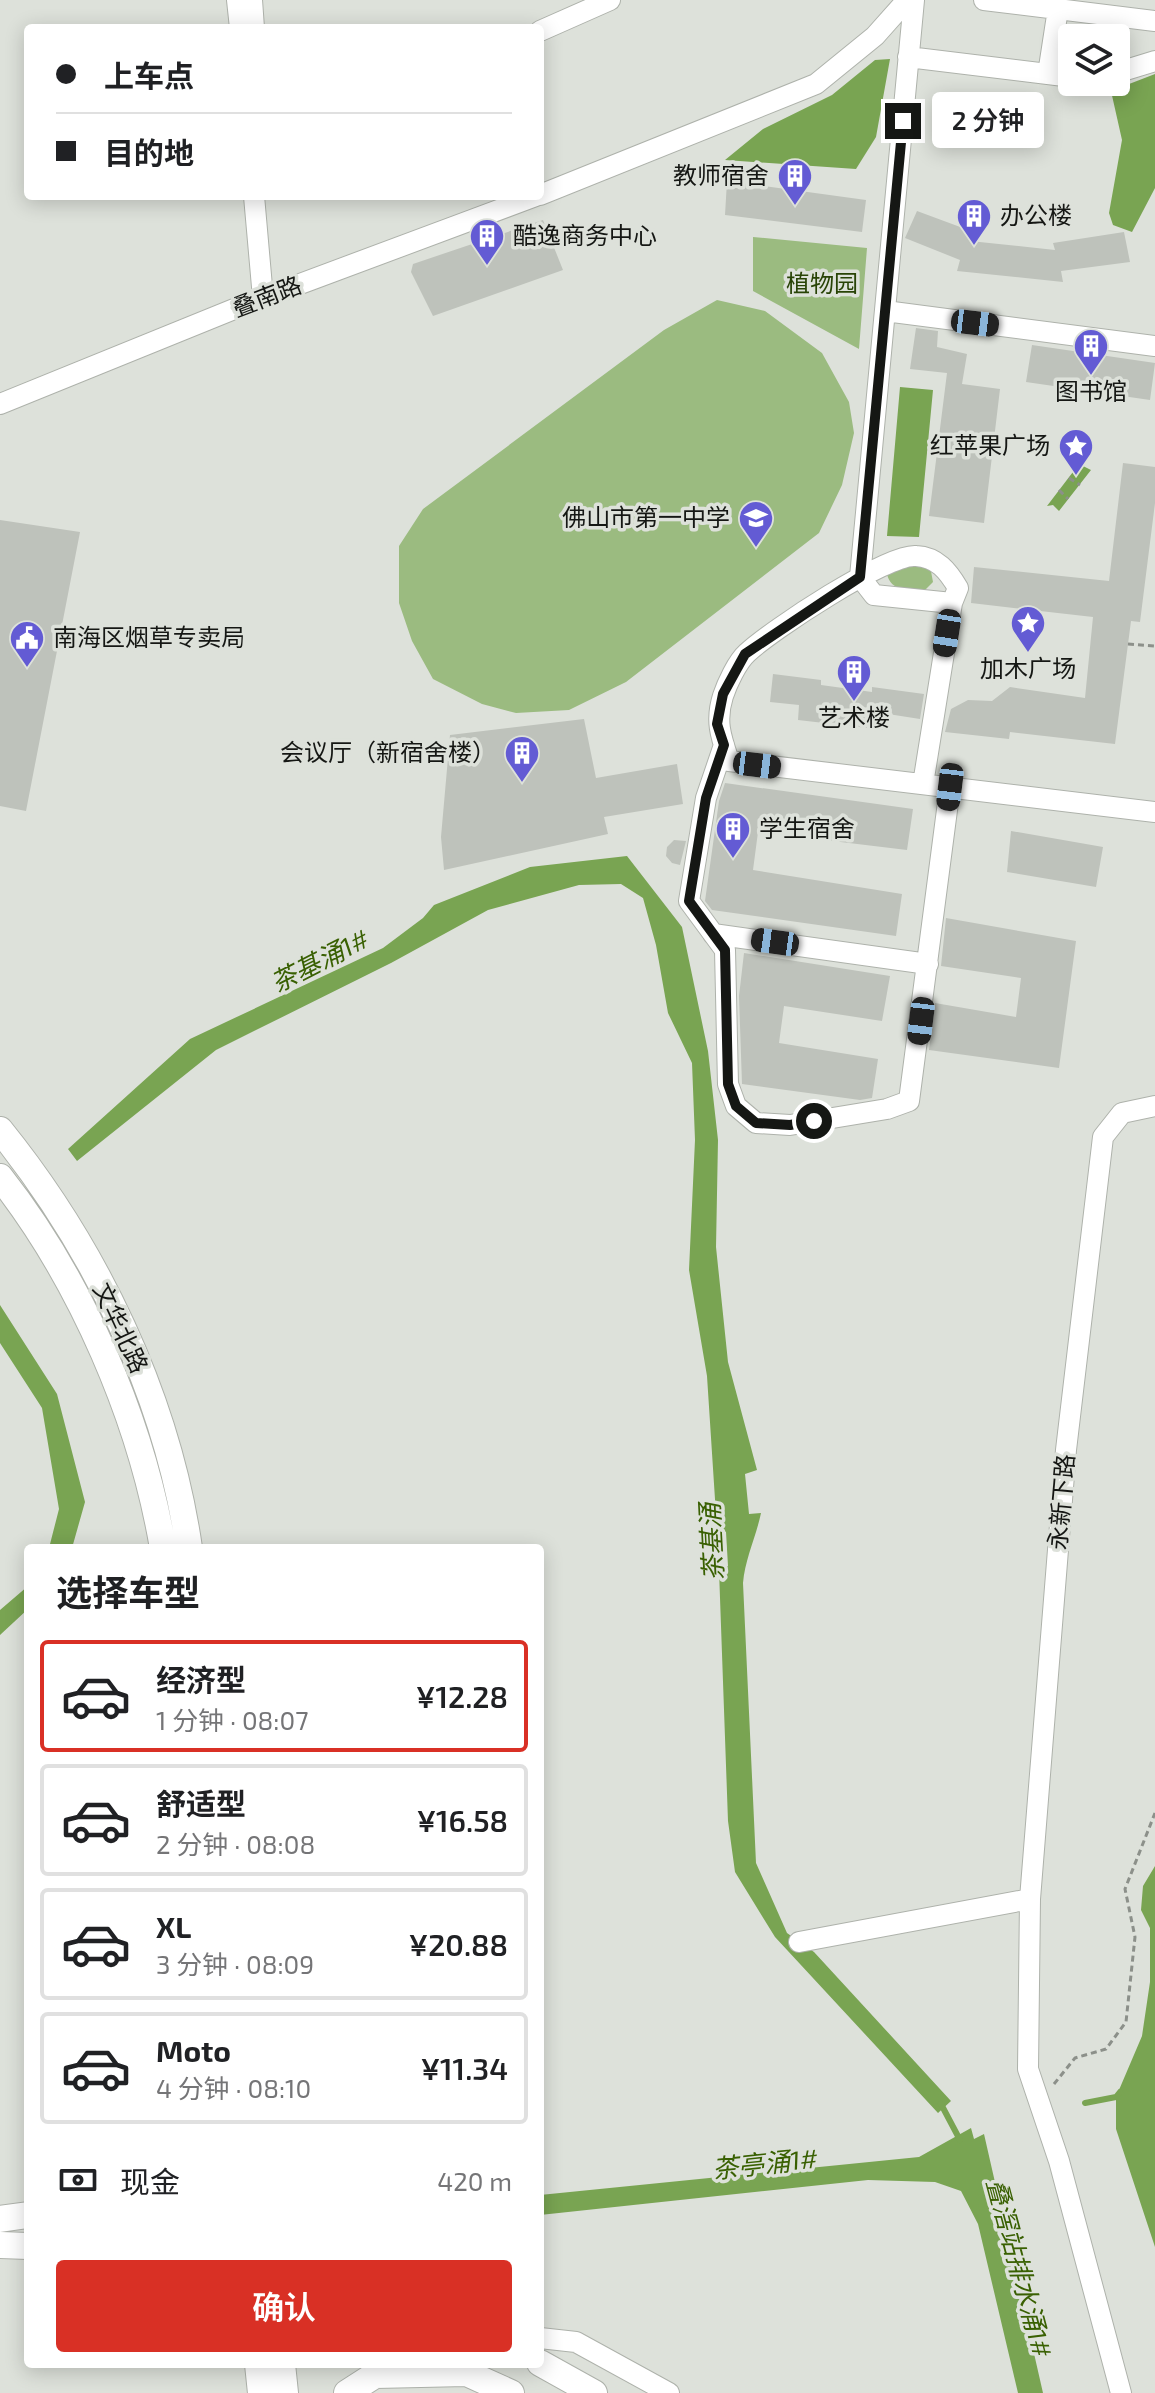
<!DOCTYPE html>
<html lang="zh">
<meta charset="utf-8">
<style>
:root{--surface:#fff;--page:#f2f2f2;--text:#202124;--muted:#757577;--line:#e0e0e0;--accent:#d93025}
body{margin:0;font-family:"Exo 2","Noto Sans SC",sans-serif;background:var(--page);color:var(--text);height:100vh;display:flex;flex-direction:column;font-size:30px;white-space:nowrap}
*{box-sizing:border-box;margin:0}
p{font-size:26px;color:var(--muted)}
.icon{flex:none;width:44px;height:44px;fill:none;stroke:currentColor;stroke-width:2;stroke-linecap:round;stroke-linejoin:round}
.map{position:relative;flex:1;overflow:hidden}
.details{position:absolute;left:24px;top:1544px;width:520px;height:824px;display:flex;flex-direction:column;background:var(--surface);border-radius:8px;box-shadow:0 4px 20px #0003}
.details>*{flex:none}
.banner{position:absolute;left:24px;top:24px;width:520px;height:176px;border-radius:8px;box-shadow:0 4px 20px #0003;display:grid;align-content:center;height:176px;padding:0 32px;background:var(--surface)}
.controls{position:absolute;left:1058px;top:24px;display:grid;gap:16px}
.controls a{display:grid;place-items:center;width:72px;height:72px;border-radius:8px;background:var(--surface);box-shadow:0 4px 20px #0003;font-size:40px}
.end{position:absolute;width:36px;height:36px;margin:-18px;border:10px solid #151714;background:#fff;box-shadow:0 0 0 4px #fff}
.from{border-radius:50%}
.bubble{position:absolute;height:56px;border-radius:8px;background:var(--surface);box-shadow:0 4px 20px #0003;font-size:26px;font-weight:600;line-height:56px;text-align:center}
.car{position:absolute;width:24px;height:48px;margin:-24px -12px;border-radius:10px;box-shadow:0 0 6px 2px #0007;background:linear-gradient(#222 24%,#8ab4d8 0 40%,#222 0 76%,#8ab4d8 0 86%,#222 0)}
.banner b{display:flex;align-items:center;gap:28px;height:76px;font-size:30px}
.banner b+b{border-top:2px solid var(--line)}
.banner i{width:20px;height:20px;background:var(--text)}
ul{padding:0;list-style:none}
li{display:flex;align-items:center;gap:24px;height:112px;margin:0 16px 12px;padding:0 16px;border:4px solid var(--line);border-radius:8px}
li div{flex:1}
li b{display:block;font-size:30px}
li em{font-style:normal;font-weight:600}
li.on{border-color:var(--accent)}
li>.icon{width:72px;height:72px;stroke-width:1.5}
h2{padding:0 32px;font-size:36px;line-height:96px}
.pay{display:flex;align-items:center;gap:20px;height:88px;padding:0 32px;font-size:30px}
.pay p{margin-inline-start:auto}
.primary-button{display:flex;gap:16px;margin-top:auto;padding:16px 32px}
.primary-button a{flex:1;height:92px;border-radius:8px;background:var(--accent);color:#fff;font-size:32px;font-weight:600;line-height:92px;text-align:center}
.map>svg:first-child{display:block}
.green{fill:#9bbb80}
.water{fill:#79a452}
.lines{fill:none;stroke-linecap:round;stroke-linejoin:round}
.stream{stroke:#79a452;stroke-width:6}
.building{fill:#bec2bb}
.minor-casing{stroke:#aeb2ab;stroke-width:22}
.major-casing{stroke:#aeb2ab;stroke-width:28}
.path{stroke:#8c908a;stroke-width:3;stroke-dasharray:6 4;stroke-linecap:butt}
.minor{stroke:#fff;stroke-width:20}
.major{stroke:#fff;stroke-width:26}
.route{stroke:#151714;stroke-width:10}
.labels{text-anchor:middle;stroke-width:7;stroke-linejoin:round;paint-order:stroke}
.poi-label{font-size:24px;fill:#151714;stroke:#dde1da;text-anchor:end}
.park-label{font-size:24px;fill:#284306;stroke:#dde1da}
.street-label{font-size:24px;fill:#151714;stroke:#dde1da}
.water-label{font-size:26px;font-style:italic;fill:#396002;stroke:#dde1da}
</style>
<div class="map">
<svg width="1155" height="2393" viewBox="0 0 1155 2393">
<rect width="100%" height="100%" fill="#dde1da"/>
<path class="green" d="M753,237L867,248L859,349L753,291Z
M717,300L765,311L822,353L849,402L854,433L842,485L819,533L626,682L569,710L516,713L482,704L433,679L412,641L399,603V546L423,509L664,330Z
M901,565L930,566L933,582L924,591C908,589 891,592 887,574Z"/>
<path class="water" d="M890,59L876,137L856,169L725,160L763,129L832,95L875,60Z
M1155,74V188L1132,232L1113,225L1109,213L1122,140L1111,91Z
M900,387L933,390L919,537L887,536Z
M1079,464L1091,470L1059,511L1053,505L1047,506Z
M627,856L682,927L708,1051L718,1140L716,1247L728,1362L757,1470L745,1474L749,1514L761,1513C756,1537 745,1559 743,1583L756,1863L787,1933L814,1952L951,2101L938,2113L775,1937L735,1872L728,1821L719,1570L728,1566L726,1532L717,1530L707,1376L689,1270L695,1140L692,1063L668,1013L656,945L643,898L621,884L579,885L488,910L391,963L216,1050L77,1161L68,1149L190,1039L383,948L423,918L434,905L530,867Z
M0,1305L57,1394L85,1502L72,1548H49L59,1509L42,1408L0,1343Z
M28,1586V1609L0,1635V1610Z
M1155,1866V2247L1116,2129V2097L1142,2036L1150,1982V1928L1141,1910L1143,1886Z
M971,2128L974,2139L984,2134L1043,2393H1018L978,2224L961,2191L935,2182L868,2180L540,2215V2195L919,2157Z"/>
<g class="lines">
<path class="stream" d="M1085,2103L1116,2097L1120,2092
M941,2104L960,2140"/>
</g>
<path class="building" d="M727,181L866,200L862,232L725,215Z
M917,211L971,231L970,241L1055,250L1053,243L1124,232L1130,262L1061,271L1063,282L957,271L960,260L905,238Z
M543,220L563,270L433,316L411,272L413,264Z
M916,328L938,331L937,347L967,354L962,384L1000,389L984,523L929,516L947,373L910,369Z
M1032,345L1155,363L1150,400L1026,382Z
M1123,463L1155,467V503L1140,622L1131,621L1115,744L1010,732L1009,739L945,732L951,709L968,700L992,701L1010,687L1085,698L1093,617L971,603L974,567L1109,581Z
M0,520L80,532L26,811L0,806Z
M773,674L821,680V685L872,692V687L924,694L920,719L888,714L885,730L798,720L799,705L770,702Z
M584,719L596,778L677,764L683,804L604,817L608,834L444,870L441,837L450,735Z
M725,783L913,809L907,850L758,832L753,870L902,894L896,936L712,910L705,901L719,801Z
M1011,831L1103,847L1096,887L1007,872Z
M674,840L686,841L680,865L672,863L666,856L667,847Z
M946,918L1076,941L1059,1068L929,1050L935,1003L1016,1017L1021,978L941,966Z
M744,953L890,976L882,1021L784,1006L779,1043L878,1059L872,1098L860,1100L742,1084L739,996Z"/>
<g class="lines">
<g class="minor-casing">
<path id="minor" d="M237,0L240,28
M252,0L254,28
M914,0L860,577L874,595L952,603
M984,0L1155,21
M540,31L610,0
M908,57L1072,77
M1116,73L1155,61
M1048,74L1058,9
M540,195L816,84L875,36L907,0
M254,196L263,298
M885,311L1155,346
M0,404L249,303L536,196
M724,745L706,798L689,901L725,950L728,1084L736,1106L756,1123L790,1125L887,1109L909,1101L950,787
M923,784L952,603L958,588C948,571 937,557 916,556C888,553 770,631 747,653C737,662 727,684 723,696C715,721 721,737 729,761L1155,812
M713,934L928,964
M799,1942L1030,1899
M540,2338L576,2342L669,2393
M1121,2393L1059,2161L1028,2069L1030,1899L1066,1450L1103,1137L1122,1113L1155,1106"/>
</g>
<g class="major-casing">
<path id="major" d="M0,1130C96,1249 167,1396 189,1548
M0,1177C81,1280 141,1419 163,1548
M0,2219L28,2215
M0,2245L28,2246
M540,2363L594,2393
M258,2364L261,2393
M282,2364L285,2393
M451,2366L511,2393
M347,2393L375,2375L466,2373"/>
</g>
<path class="path" d="M1069,478L1080,485
M1059,490L1068,499
M1128,644L1155,646
M1054,2084L1075,2058L1106,2049L1126,2022L1135,1937L1125,1889L1155,1813"/>
<use href="#minor" class="minor"/>
<use href="#major" class="major"/>
</g>
<g class="lines">
<path class="route" d="M814,1121L790,1125L756,1123L736,1106L728,1084L725,950L689,901L706,798L724,745L717,724L723,694L745,654L860,577L903,121"/>
</g>
<defs>
<g id="building-pin" transform="scale(1.8)"><path d="M0 17L-7.5 6A9.5 9.5 0 1 1 7.5 6Z" fill="#635bd4" stroke="#dde1da"/><path d="M-4-6H4V6H1V3H-1V6H-4ZM-2.5-4.3h1.7v1.8h-1.7ZM.8-4.3h1.7v1.8H.8ZM-2.5-1h1.7V.8h-1.7ZM.8-1h1.7V.8H.8Z" fill="#fff"/></g>
<g id="sight-pin" transform="scale(1.8)"><path d="M0 17L-7.5 6A9.5 9.5 0 1 1 7.5 6Z" fill="#635bd4" stroke="#dde1da"/><path d="M0-6L1.8-2.2L6-1.7L2.9 1.2L3.7 5.4L0 3.3L-3.7 5.4L-2.9 1.2L-6-1.7L-1.8-2.2Z" fill="#fff"/></g>
<g id="school-pin" transform="scale(1.8)"><path d="M0 17L-7.5 6A9.5 9.5 0 1 1 7.5 6Z" fill="#635bd4" stroke="#dde1da"/><path d="M0-5L7-2L0 1L-7-2ZM-4 1L0 2.5L4 1V4Q0 6-4 4Z" fill="#fff"/></g>
<g id="civic-pin" transform="scale(1.8)"><path d="M0 17L-7.5 6A9.5 9.5 0 1 1 7.5 6Z" fill="#635bd4" stroke="#dde1da"/><path d="M-.6-6.5H3V-4.5H.6V-3L4-1V1h2V6H-6V1h2V-1L-.6-3ZM-1.2 2.5V6h2.4V2.5Z" fill="#fff"/></g>
</defs>
<g fill-rule="evenodd">
<use href="#building-pin" x="795" y="176"/>
<use href="#building-pin" x="974" y="216"/>
<use href="#building-pin" x="487" y="236"/>
<use href="#building-pin" x="1091" y="346"/>
<use href="#sight-pin" x="1076" y="446"/>
<use href="#school-pin" x="756" y="518"/>
<use href="#sight-pin" x="1028" y="623"/>
<use href="#civic-pin" x="27" y="638"/>
<use href="#building-pin" x="854" y="672"/>
<use href="#building-pin" x="522" y="753"/>
<use href="#building-pin" x="733" y="829"/>
</g>
<g class="labels">
<g class="poi-label">
<text x="769" y="184">教师宿舍</text>
<text x="1000" y="224" text-anchor="start">办公楼</text>
<text x="513" y="244" text-anchor="start">酷逸商务中心</text>
<text x="1091" y="400" text-anchor="middle">图书馆</text>
<text x="1050" y="454">红苹果广场</text>
<text x="730" y="526">佛山市第一中学</text>
<text x="53" y="646" text-anchor="start">南海区烟草专卖局</text>
<text x="1028" y="677" text-anchor="middle">加木广场</text>
<text x="854" y="726" text-anchor="middle">艺术楼</text>
<text x="496" y="761">会议厅（新宿舍楼）</text>
<text x="759" y="837" text-anchor="start">学生宿舍</text>
</g>
<g class="park-label">
<text x="822" y="292">植物园</text>
</g>
<g class="street-label">
<text transform="translate(267 297) rotate(-21)" y="8">叠南路</text>
<text transform="translate(120 1328) rotate(65)" y="8">文华北路</text>
<text transform="translate(1062 1502) rotate(-85)" y="8">永新下路</text>
</g>
<g class="water-label">
<text transform="translate(320 961) rotate(-27)" y="9">茶基涌1#</text>
<text transform="translate(712 1542) rotate(-93)" y="9">茶基涌</text>
<text transform="translate(765 2164) rotate(-6)" y="9">茶亭涌1#</text>
<text transform="translate(1019 2268) rotate(75)" y="9">叠滘站排水涌1#</text>
</g>
</g>
</svg>
<div class="controls">
<a><svg class="icon" aria-label="layers" viewBox="0 0 24 24"><path d="M12 4l9 5-9 5-9-5zM3 14l9 5 9-5"/></svg></a>
</div>
<i class="end from" style="left:814px;top:1121px"></i>
<i class="end" style="left:903px;top:121px"></i>
<div class="bubble" style="left:932px;top:92px;width:112px">2 分钟</div>
<i class="car" style="left:975px;top:323px;rotate:97deg"></i>
<i class="car" style="left:947px;top:633px;rotate:189deg"></i>
<i class="car" style="left:757px;top:765px;rotate:97deg"></i>
<i class="car" style="left:950px;top:787px;rotate:187deg"></i>
<i class="car" style="left:775px;top:942px;rotate:278deg"></i>
<i class="car" style="left:921px;top:1021px;rotate:187deg"></i>
<div class="banner">
<b><i class="from"></i>上车点</b>
<b><i></i>目的地</b>
</div>
<section class="details">
<h2>选择车型</h2>
<ul>
<li class="on"><svg class="icon" aria-label="car" viewBox="0 0 24 24"><path d="M5 17H2v-5l4-1 3-4h7l3 4 3 1v5h-3M9 17h6M6 11h13"/><circle cx="7" cy="17" r="2"/><circle cx="17" cy="17" r="2"/></svg><div><b>经济型</b><p>1 分钟 · 08:07</p></div><em>¥12.28</em></li>
<li><svg class="icon" aria-label="car" viewBox="0 0 24 24"><path d="M5 17H2v-5l4-1 3-4h7l3 4 3 1v5h-3M9 17h6M6 11h13"/><circle cx="7" cy="17" r="2"/><circle cx="17" cy="17" r="2"/></svg><div><b>舒适型</b><p>2 分钟 · 08:08</p></div><em>¥16.58</em></li>
<li><svg class="icon" aria-label="car" viewBox="0 0 24 24"><path d="M5 17H2v-5l4-1 3-4h7l3 4 3 1v5h-3M9 17h6M6 11h13"/><circle cx="7" cy="17" r="2"/><circle cx="17" cy="17" r="2"/></svg><div><b>XL</b><p>3 分钟 · 08:09</p></div><em>¥20.88</em></li>
<li><svg class="icon" aria-label="car" viewBox="0 0 24 24"><path d="M5 17H2v-5l4-1 3-4h7l3 4 3 1v5h-3M9 17h6M6 11h13"/><circle cx="7" cy="17" r="2"/><circle cx="17" cy="17" r="2"/></svg><div><b>Moto</b><p>4 分钟 · 08:10</p></div><em>¥11.34</em></li>
</ul>
<div class="pay"><svg class="icon" aria-label="cash" viewBox="0 0 24 24"><path d="M3 7h18v10H3z"/><circle cx="12" cy="12" r="2"/></svg>现金<p>420 m</p></div>
<div class="primary-button"><a>确认</a></div>
</section>
</div>
